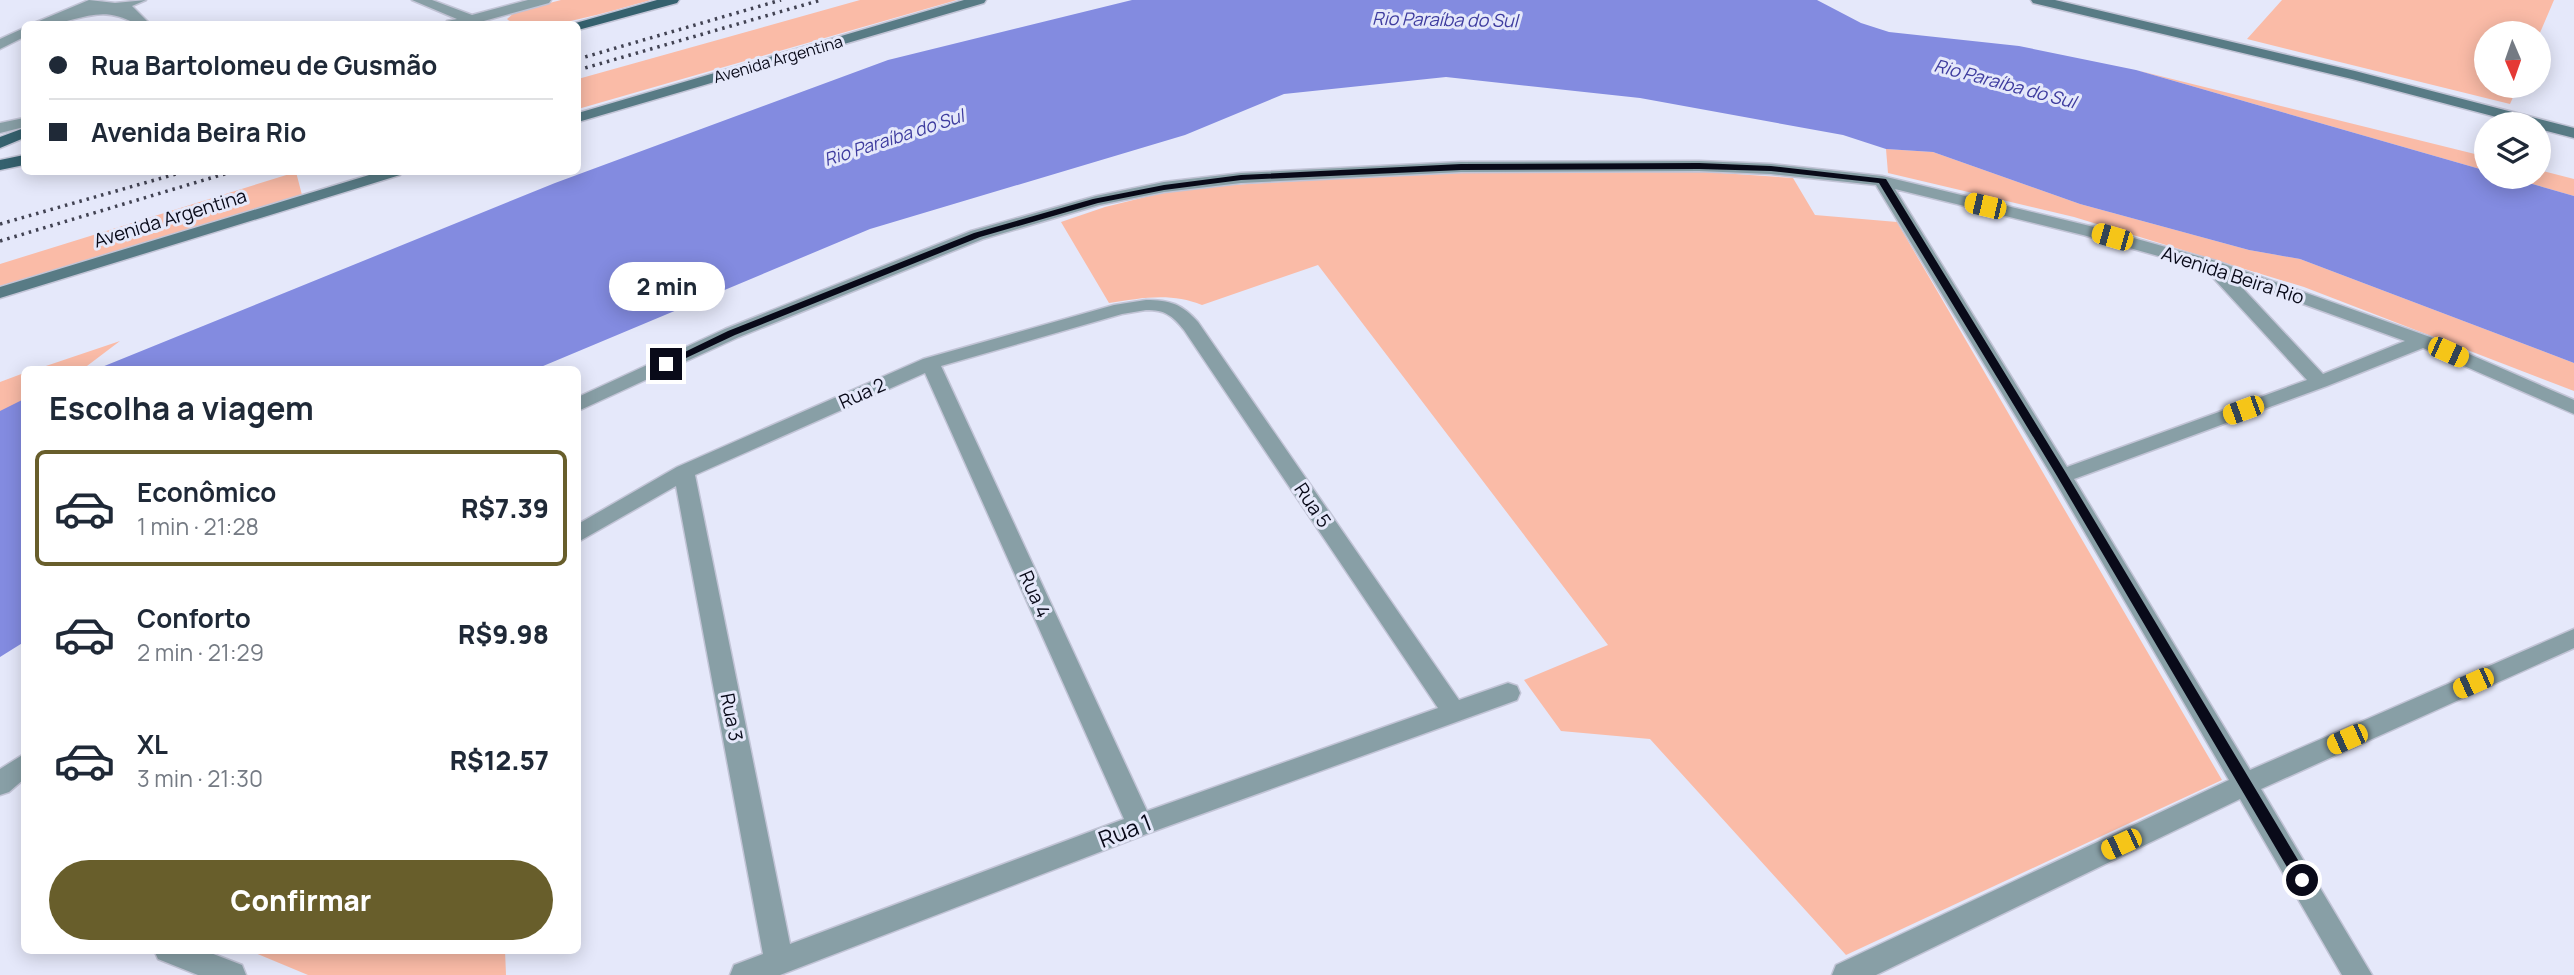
<!DOCTYPE html>
<html lang="pt">
<meta charset="utf-8">
<style>
:root{--surface:#fff;--page:#f2f2f3;--text:#1f2937;--muted:#747a83;--line:#e0e1e3;--accent:#685e2b}
body{margin:0;font-family:Manrope,sans-serif;background:var(--page);color:var(--text);height:100vh;display:flex;flex-direction:column;font-size:26px;white-space:nowrap}
*{box-sizing:border-box;margin:0}
p{font-size:23px;color:var(--muted)}
.icon{flex:none;width:38px;height:38px;fill:none;stroke:currentColor;stroke-width:2;stroke-linecap:round;stroke-linejoin:round}
.map{position:relative;flex:1;overflow:hidden}
.panel{position:absolute;left:21px;top:366px;width:560px;height:588px;display:flex;flex-direction:column;background:var(--surface);border-radius:10px;box-shadow:0 4px 18px #0003}
.panel>*{flex:none}
.top-card{position:absolute;left:21px;top:21px;width:560px;height:154px;border-radius:10px;box-shadow:0 4px 18px #0003;display:grid;align-content:center;height:154px;padding:0 28px;background:var(--surface)}
.needle{width:46px;rotate:178deg}
.controls{position:absolute;left:2474px;top:21px;display:grid;gap:14px}
.controls a{display:grid;place-items:center;width:77px;height:77px;border-radius:50%;background:var(--surface);box-shadow:0 4px 18px #0003;font-size:35px}
.end{position:absolute;width:32px;height:32px;margin:-16px;border:9px solid #090a19;background:#fff;box-shadow:0 0 0 4px #fff}
.from{border-radius:50%}
.bubble{position:absolute;height:49px;border-radius:24px;background:var(--surface);box-shadow:0 4px 18px #0003;font-size:23px;font-weight:800;line-height:49px;text-align:center}
.car{position:absolute;width:21px;height:42px;margin:-21px -10px;border-radius:9px;box-shadow:0 0 5px 2px #0007;background:linear-gradient(#f5c518 24%,#345 0 40%,#f5c518 0 76%,#345 0 86%,#f5c518 0)}
.top-card b{display:flex;align-items:center;gap:24px;height:66px;font-size:26px}
.top-card b+b{border-top:2px solid var(--line)}
.top-card i{width:18px;height:18px;background:var(--text)}
ul{padding:0;list-style:none}
li{display:flex;align-items:center;gap:21px;height:116px;margin:0 14px 10px;padding:0 14px;border:4px solid transparent;border-radius:10px}
li div{flex:1}
li b{display:block;font-size:26px}
li em{font-style:normal;font-weight:800}
li.on{border-color:var(--accent)}
li>.icon{width:63px;height:63px;stroke-width:1.5}
h2{padding:0 28px;font-size:32px;line-height:84px}
.cta{display:flex;gap:14px;margin-top:auto;padding:14px 28px}
.cta a{flex:1;height:80px;border-radius:42px;background:var(--accent);color:#fff;font-size:28px;font-weight:800;line-height:80px;text-align:center}
.map>svg:first-child{display:block}
.green{fill:#fabba7}
.water{fill:#838be0}
.lines{fill:none;stroke-linecap:round;stroke-linejoin:round}
.street-casing{stroke:#c2c4d6;stroke-width:3}
.secondary-casing{stroke:#c2c4d6;stroke-width:3}
.primary-casing{stroke:#c2c4d6;stroke-width:3}
.street{fill:#889fa6;fill-rule:evenodd}
.secondary{fill:#587b85;fill-rule:evenodd}
.primary{fill:#35616e;fill-rule:evenodd}
.rail{stroke:#424353;stroke-width:3.5;stroke-dasharray:2.5 5;stroke-linecap:butt}
.route{fill:#090a19}
.labels{text-anchor:middle;stroke-width:6;stroke-linejoin:round;paint-order:stroke}
.far-street-label{font-size:16px;fill:#090a19;stroke:#e5e8fa}
.far-water-label{font-size:18px;font-style:italic;fill:#3e3c9f;stroke:#e5e8fa}
.street-label{font-size:19px;fill:#090a19;stroke:#e5e8fa}
.near-street-label{font-size:23px;fill:#090a19;stroke:#e5e8fa}
</style>
<div class="map">
<svg width="2574" height="975" viewBox="0 0 2574 975">
<rect width="100%" height="100%" fill="#e5e8fa"/>
<path class="green" d="M561,0H651C623,7 529,39 507,19L515,12Z
M860,0H957L578,109V79Z
M2282,0H2554L2539,35V33H2487V86H2518L2510,104L2247,39Z
M2136,70L2487,157V171Z
M1886,149L1933,152L2080,204L2249,250L2300,259L2574,363V391L2304,287L2074,217L1888,173Z
M2539,170L2574,179V196L2508,177H2539Z
M296,172L302,195L0,286V264Z
M1496,172H1706L1793,178L1815,215L1897,222L2222,780L1846,955L1650,739L1561,731L1524,680L1608,645L1318,265L1202,305C1171,292 1141,298 1109,303L1061,222L1105,207L1182,188L1395,175Z
M120,341L83,369H37Z
M24,373V405L0,420V382Z
M248,950H505L506,975H308Z"/>
<path class="water" d="M1132,0H1817L1861,23L1889,32L2019,46L2136,70L2487,171V177H2508L2574,196V363L2300,259L2249,250L2080,204L1933,152L1886,149L1843,135L1640,98L1446,77L1284,94L1185,135L870,229L536,369H97L555,183L888,60Z
M24,399V642L0,657V411Z"/>
<g class="lines">
<g class="street-casing">
<path id="street" d="M89,0L115,3L146,0L132,6L150,24H136C95,0 75,28 32,24Z
M412,0H432L472,15L528,0H551L549,3L473,24H445L447,21L457,19Z
M24,28V37L0,49V39Z
M24,118V127L0,133V123Z
M1699,161L1771,164L1882,176L2094,227L2216,261L2430,337L2574,400V414L2423,348L2327,386L2074,479L2250,770L2574,629V648L2261,789L2372,975H2342L2240,799L1876,975H1832L1836,965L2229,780L2052,476L1876,185L1771,174L1699,171L1461,172L1241,183L1164,192L1099,205L983,239L739,337L578,411V397L725,329L971,231L1096,196L1164,182L1241,173L1461,162ZM1895,189L2083,235L2205,269L2307,380L2067,467ZM2234,279L2405,341L2323,374Z
M1146,300C1170,300 1182,304 1198,322L1459,700L1508,683L1517,686L1520,693L1517,700L1149,833L780,975H730L734,965L763,954L676,486L578,542V524L677,467L923,359L1114,305ZM1146,310C1165,310 1172,315 1184,330L1438,708L1147,811L941,366L1122,314ZM925,373L1124,819L790,944L695,475Z
M24,754V779L9,792L0,795V769Z
M154,950H203L242,965L246,975H198L158,959Z"/>
</g>
<g class="secondary-casing">
<path id="secondary" d="M964,0H986L984,3L578,122V113Z
M2031,0H2055L2355,71L2574,128V138L2539,129V124H2523L2352,79L2033,3Z
M379,172H402L400,175L0,298V287Z"/>
</g>
<g class="primary-casing">
<path id="primary" d="M657,0H679L677,3L578,30V24H572Z
M24,128V138L0,148V137Z
M24,155V165L0,170V160Z"/>
</g>
<use href="#street" class="street"/>
<use href="#secondary" class="secondary"/>
<use href="#primary" class="primary"/>
<path class="rail" d="M578,59L781,0
M578,70L821,0
M0,224L183,172
M0,241L231,172"/>
</g>
<path class="route" d="M1699,163L1771,166L1886,179L2066,473L2307,875L2309,880L2307,884H2297L2057,476L1879,183L1771,171L1699,169L1461,170L1241,180L1164,190L1098,203L980,237L735,335L669,366L660,364L728,331L974,233L1093,199L1164,185L1241,175L1461,164Z"/>
<g class="labels">
<g class="far-street-label">
<text transform="translate(778 59) rotate(-16)" y="6">Avenida Argentina</text>
</g>
<g class="far-water-label">
<text transform="translate(1445 20) rotate(1)" y="6">Rio Paraíba do Sul</text>
<text transform="translate(2005 84) rotate(15)" y="6">Rio Paraíba do Sul</text>
<text transform="translate(894 138) rotate(-18)" y="6">Rio Paraíba do Sul</text>
</g>
<g class="street-label">
<text transform="translate(170 218) rotate(-17)" y="7">Avenida Argentina</text>
<text transform="translate(2233 275) rotate(18)" y="7">Avenida Beira Rio</text>
<text transform="translate(862 393) rotate(-24)" y="7">Rua 2</text>
<text transform="translate(1313 505) rotate(56)" y="7">Rua 5</text>
<text transform="translate(1035 594) rotate(66)" y="7">Rua 4</text>
<text transform="translate(732 717) rotate(79)" y="7">Rua 3</text>
</g>
<g class="near-street-label">
<text transform="translate(1125 831) rotate(-21)" y="8">Rua 1</text>
</g>
</g>
</svg>
<div class="controls">
<a><svg class="needle" viewBox="-14 -14 28 28"><path d="M0-13l5 13h-10z" fill="#e53935"/><path d="M0 13l5-13h-10z" fill="#747a83"/></svg></a>
<a><svg class="icon" aria-label="layers" viewBox="0 0 24 24"><path d="M12 4l9 5-9 5-9-5zM3 14l9 5 9-5"/></svg></a>
</div>
<i class="end from" style="left:2302px;top:880px"></i>
<i class="end" style="left:666px;top:364px"></i>
<div class="bubble" style="left:609px;top:262px;width:116px">2 min</div>
<i class="car" style="left:1985px;top:206px;rotate:283deg"></i>
<i class="car" style="left:2112px;top:237px;rotate:286deg"></i>
<i class="car" style="left:2448px;top:352px;rotate:114deg"></i>
<i class="car" style="left:2243px;top:410px;rotate:250deg"></i>
<i class="car" style="left:2473px;top:683px;rotate:246deg"></i>
<i class="car" style="left:2347px;top:739px;rotate:246deg"></i>
<i class="car" style="left:2121px;top:844px;rotate:245deg"></i>
<div class="top-card">
<b><i class="from"></i>Rua Bartolomeu de Gusmão</b>
<b><i></i>Avenida Beira Rio</b>
</div>
<section class="panel">
<h2>Escolha a viagem</h2>
<ul>
<li class="on"><svg class="icon" aria-label="car" viewBox="0 0 24 24"><path d="M5 17H2v-5l4-1 3-4h7l3 4 3 1v5h-3M9 17h6M6 11h13"/><circle cx="7" cy="17" r="2"/><circle cx="17" cy="17" r="2"/></svg><div><b>Econômico</b><p>1 min · 21:28</p></div><em>R$7.39</em></li>
<li><svg class="icon" aria-label="car" viewBox="0 0 24 24"><path d="M5 17H2v-5l4-1 3-4h7l3 4 3 1v5h-3M9 17h6M6 11h13"/><circle cx="7" cy="17" r="2"/><circle cx="17" cy="17" r="2"/></svg><div><b>Conforto</b><p>2 min · 21:29</p></div><em>R$9.98</em></li>
<li><svg class="icon" aria-label="car" viewBox="0 0 24 24"><path d="M5 17H2v-5l4-1 3-4h7l3 4 3 1v5h-3M9 17h6M6 11h13"/><circle cx="7" cy="17" r="2"/><circle cx="17" cy="17" r="2"/></svg><div><b>XL</b><p>3 min · 21:30</p></div><em>R$12.57</em></li>
</ul>
<div class="cta"><a>Confirmar</a></div>
</section>
</div>
